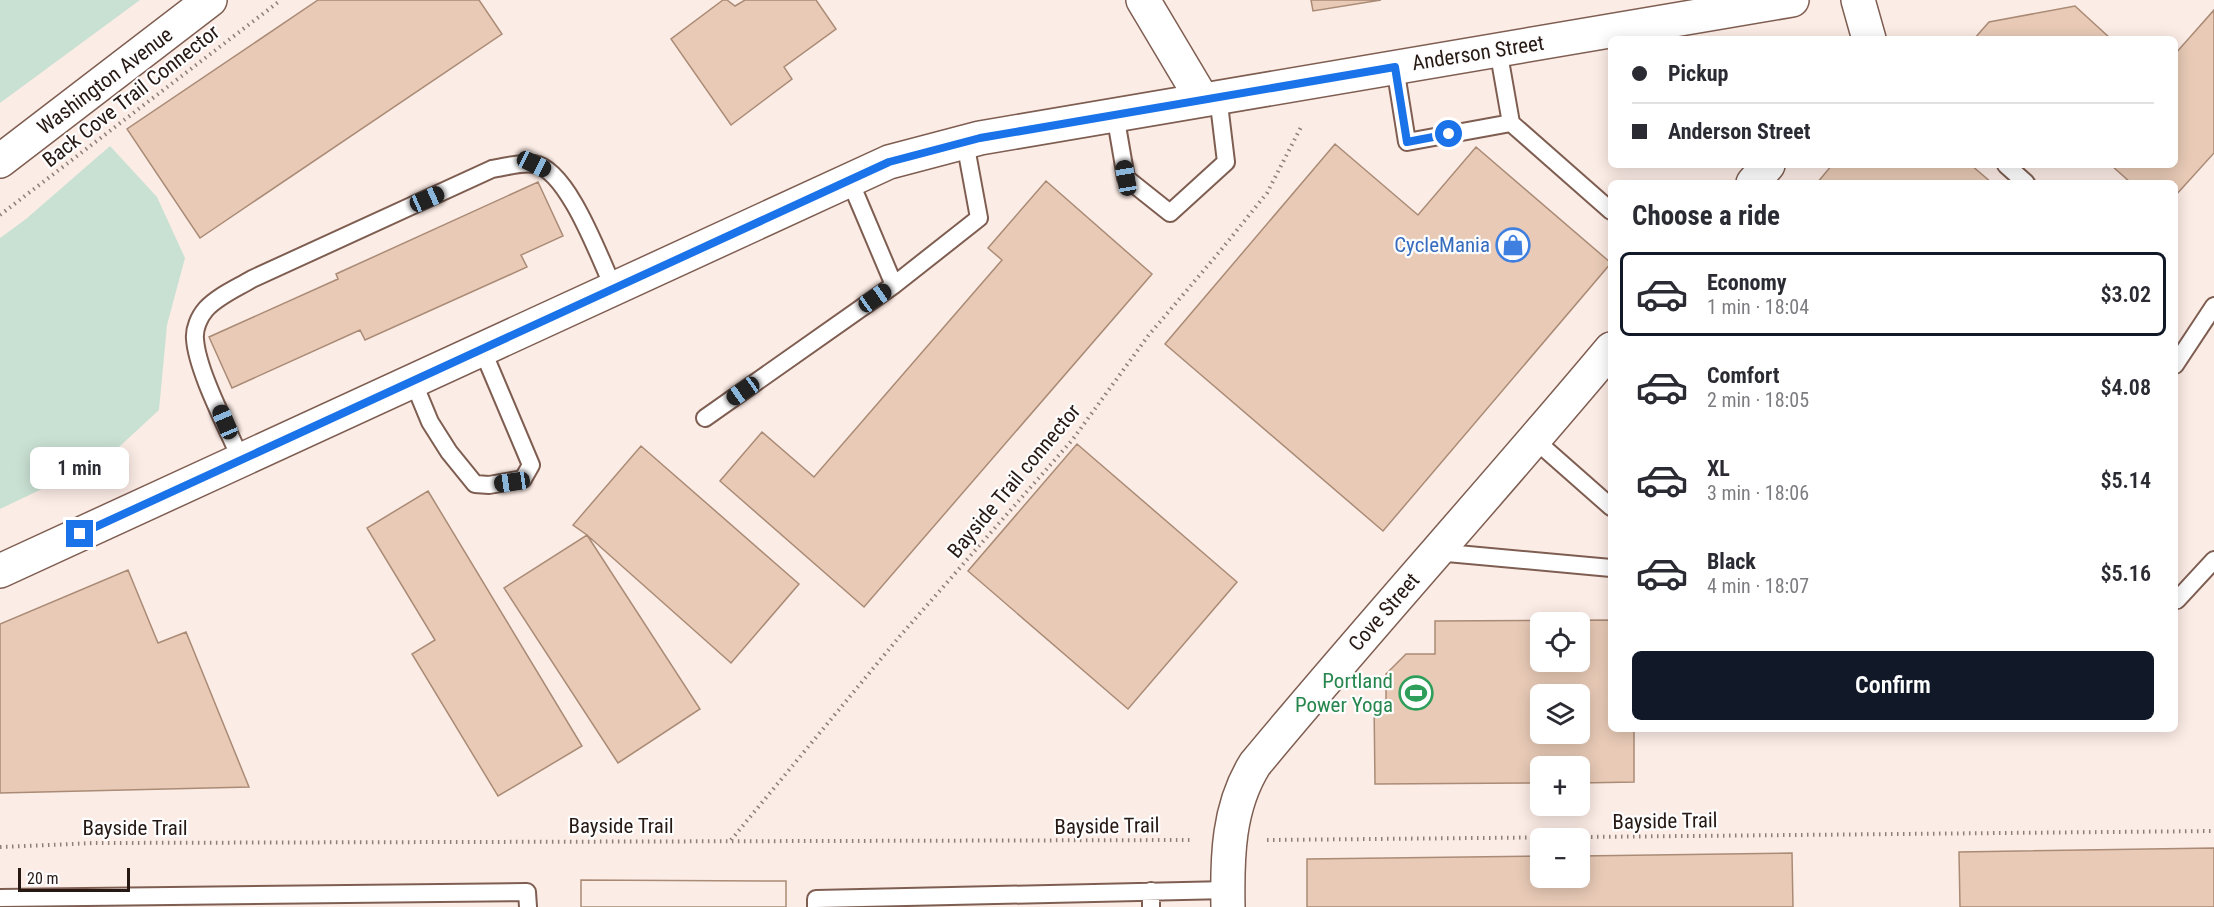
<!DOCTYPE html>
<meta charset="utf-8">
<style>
:root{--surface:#fff;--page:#f2f2f3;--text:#2b2b33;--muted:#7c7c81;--line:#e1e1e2;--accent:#111827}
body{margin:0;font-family:"Roboto Condensed",sans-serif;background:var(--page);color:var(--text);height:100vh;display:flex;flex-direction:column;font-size:22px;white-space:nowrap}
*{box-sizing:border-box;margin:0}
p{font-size:20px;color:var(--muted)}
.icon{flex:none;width:33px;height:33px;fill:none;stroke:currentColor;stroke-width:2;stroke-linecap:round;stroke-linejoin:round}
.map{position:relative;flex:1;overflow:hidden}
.sheet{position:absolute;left:1608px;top:180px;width:570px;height:552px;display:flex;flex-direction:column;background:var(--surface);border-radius:9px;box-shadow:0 3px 15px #0003}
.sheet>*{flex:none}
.hud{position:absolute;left:1608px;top:36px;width:570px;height:132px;border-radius:9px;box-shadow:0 3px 15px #0003;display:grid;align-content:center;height:132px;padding:0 24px;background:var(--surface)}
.tools{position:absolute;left:1530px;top:612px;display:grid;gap:12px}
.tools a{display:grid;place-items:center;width:60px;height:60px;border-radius:9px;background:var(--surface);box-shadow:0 3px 15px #0003;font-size:30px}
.scale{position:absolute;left:18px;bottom:15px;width:112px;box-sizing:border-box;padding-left:6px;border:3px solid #261813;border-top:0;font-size:16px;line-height:21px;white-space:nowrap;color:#261813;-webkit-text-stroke:4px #fdfdfd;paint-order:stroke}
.end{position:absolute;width:27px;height:27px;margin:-14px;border:8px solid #1a73e8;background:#fff;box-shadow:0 0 0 3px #fff}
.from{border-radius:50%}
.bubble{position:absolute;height:42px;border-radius:9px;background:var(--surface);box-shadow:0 3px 15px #0003;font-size:20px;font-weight:600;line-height:42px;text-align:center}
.car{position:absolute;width:18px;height:36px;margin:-18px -9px;border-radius:8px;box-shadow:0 0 4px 2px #0007;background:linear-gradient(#222 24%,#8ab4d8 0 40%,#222 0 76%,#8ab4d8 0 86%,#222 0)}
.hud b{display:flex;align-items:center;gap:21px;height:57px;font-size:22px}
.hud b+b{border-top:2px solid var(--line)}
.hud i{width:15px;height:15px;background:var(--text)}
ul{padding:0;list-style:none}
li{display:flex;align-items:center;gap:18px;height:84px;margin:0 12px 9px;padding:0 12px;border:3px solid transparent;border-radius:9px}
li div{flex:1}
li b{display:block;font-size:22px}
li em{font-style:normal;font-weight:600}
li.selected{border-color:var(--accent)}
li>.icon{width:54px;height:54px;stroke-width:1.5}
h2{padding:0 24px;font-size:27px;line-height:72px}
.action{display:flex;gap:12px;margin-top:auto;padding:12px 24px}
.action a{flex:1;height:69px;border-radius:9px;background:var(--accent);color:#fff;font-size:24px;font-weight:600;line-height:69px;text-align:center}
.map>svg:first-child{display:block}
.green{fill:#c9e1d3}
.building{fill:#e8cab6;stroke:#aa8b76;stroke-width:1.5;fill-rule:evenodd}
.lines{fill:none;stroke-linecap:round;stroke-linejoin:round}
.service-casing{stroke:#7f5e52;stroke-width:20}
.minor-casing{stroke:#7f5e52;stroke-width:36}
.tertiary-casing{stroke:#7f5e52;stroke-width:36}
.secondary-casing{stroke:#7f5e52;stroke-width:36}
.path{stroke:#8e7f79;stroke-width:4;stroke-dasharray:1.5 4.5;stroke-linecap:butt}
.service{stroke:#fff;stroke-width:16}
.minor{stroke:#fff;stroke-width:33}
.tertiary{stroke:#fff;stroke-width:33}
.secondary{stroke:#fff;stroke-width:33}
.route{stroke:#1a73e8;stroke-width:8}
.labels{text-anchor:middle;stroke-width:4.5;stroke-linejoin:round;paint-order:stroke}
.street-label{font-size:21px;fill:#261813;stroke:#fdfdfd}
.shop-label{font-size:21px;fill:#366cbe;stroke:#fdfdfd;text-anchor:end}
.leisure-label{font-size:21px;fill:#27864d;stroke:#fdfdfd;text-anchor:end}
</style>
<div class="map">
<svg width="2214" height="907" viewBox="0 0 2214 907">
<rect width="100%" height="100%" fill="#fcece6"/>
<path class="green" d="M0,0H140L0,103Z
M110,146L157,197L185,258L167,325L159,410L107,458L0,509V238L26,219Z"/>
<path class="building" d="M318,0H479L502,34L200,238L127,129Z
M723,0H727L735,6L745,0H816L836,29L784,67L792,79L731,125L671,39Z
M1311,0H1381L1313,11Z
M2075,6L2111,39H1974L1989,22Z
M2214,10V153L2175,196V183H2131L2111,165H2175V54Z
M1335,144L1418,215L1476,147L1611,263L1383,531L1165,344Z
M1832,165H1971L1992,183H1817Z
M1046,181L1152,274L864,607L720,481L762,432L814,477L1002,260L988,248Z
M538,182L563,236L521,255L527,267L365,340L360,330L232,388L209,337L338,279L336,274Z
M1077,444L1237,582L1128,709L968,571Z
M641,446L799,584L731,663L587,535L573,525Z
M428,491L582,746L498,796L412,654L435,640L367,528Z
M587,535L700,709L618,763L504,588Z
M128,570L158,643L186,632L249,787L0,793V624Z
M1611,620V729H1634V782L1580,783V766H1540V783L1375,784L1374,701H1386V674L1406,654H1435V621ZM1540,622H1580V662H1540ZM1540,694H1580V734H1540Z
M2214,848V907H1960L1959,852Z
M1792,853L1793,907H1307V859L1540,856V878H1580V856Z
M581,880L786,881V907H581Z
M581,880L786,881V907H581Z"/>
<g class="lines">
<g class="service-casing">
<path id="service" d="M1498,49L1511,123
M1395,67L1407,142L1511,123L1611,211
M1115,114L1126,178L1170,213L1226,162L1218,96
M2006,165L2026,183
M850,181L894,285L979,218L965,142
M2175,365L2214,306
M413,381L430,422L449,452L475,484L489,485L523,479L531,465L482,349
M705,418L894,285
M1535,440L1611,507
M241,460C228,429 197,371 195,339C194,329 199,317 206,309C218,296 237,288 252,279L492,169C505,167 521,162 534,164C568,169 600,259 614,289
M1436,552L1611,568
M2175,599L2177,600L2214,560
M1151,891V907
M0,898L527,892L528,907
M816,907V899L1228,890"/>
</g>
<g class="minor-casing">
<path id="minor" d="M1143,0L1202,99
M1858,0L1869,39
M1753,183L1768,165
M1228,907C1227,857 1228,807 1255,764C1371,624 1494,489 1611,349"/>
</g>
<g class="tertiary-casing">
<path id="tertiary" d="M0,571L889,162L980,138L1792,0"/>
</g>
<g class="secondary-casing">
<path id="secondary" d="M0,161L210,0"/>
</g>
<path class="path" d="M0,215L281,0
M731,840L900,636L1073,439L1148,336L1221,250L1267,193L1301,127
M1267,840L2214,831
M0,847L94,843L1193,840"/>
<use href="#service" class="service"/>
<use href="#minor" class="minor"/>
<use href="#tertiary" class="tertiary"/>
<use href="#secondary" class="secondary"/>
</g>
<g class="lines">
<path class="route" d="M80,534L889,162L980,138L1395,67L1407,142L1449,134"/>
</g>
<defs>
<g id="shop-ring" transform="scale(1.725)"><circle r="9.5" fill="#fdfdfd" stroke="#3f7fe0" stroke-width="1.5"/><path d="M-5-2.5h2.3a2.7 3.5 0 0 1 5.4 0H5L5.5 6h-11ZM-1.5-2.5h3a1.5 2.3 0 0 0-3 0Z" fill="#3f7fe0"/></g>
<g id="stadium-ring" transform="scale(1.725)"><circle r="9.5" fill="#fdfdfd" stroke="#2e9e5b" stroke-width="1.5"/><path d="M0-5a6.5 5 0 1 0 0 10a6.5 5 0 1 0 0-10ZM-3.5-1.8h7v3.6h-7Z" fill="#2e9e5b"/></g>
</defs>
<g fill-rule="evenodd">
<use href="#shop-ring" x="1513" y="245"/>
<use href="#stadium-ring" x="1416" y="693"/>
</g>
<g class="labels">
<g class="street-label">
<text transform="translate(1478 53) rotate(-9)" y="7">Anderson Street</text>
<text transform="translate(105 81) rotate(-37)" y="7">Washington Avenue</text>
<text transform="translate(131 96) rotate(-38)" y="7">Back Cove Trail Connector</text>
<text transform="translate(1014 481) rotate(-50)" y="7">Bayside Trail connector</text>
<text transform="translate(1384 612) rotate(-49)" y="7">Cove Street</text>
<text transform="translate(1665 821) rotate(-1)" y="7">Bayside Trail</text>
<text x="621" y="833">Bayside Trail</text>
<text transform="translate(1107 826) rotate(-1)" y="7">Bayside Trail</text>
<text x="135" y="835">Bayside Trail</text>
</g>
<g class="shop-label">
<text x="1490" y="252">CycleMania</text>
</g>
<g class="leisure-label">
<text x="1393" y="688">Portland<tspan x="1393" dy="24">Power Yoga</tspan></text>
</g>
</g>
</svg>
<div class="tools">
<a><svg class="icon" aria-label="locate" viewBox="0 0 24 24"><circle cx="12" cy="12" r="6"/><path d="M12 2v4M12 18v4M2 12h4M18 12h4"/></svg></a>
<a><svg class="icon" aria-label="layers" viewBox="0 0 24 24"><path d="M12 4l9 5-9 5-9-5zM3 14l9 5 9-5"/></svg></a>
<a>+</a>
<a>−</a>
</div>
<div class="scale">20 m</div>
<i class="end from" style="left:1449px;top:134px"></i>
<i class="end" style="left:80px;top:534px"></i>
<div class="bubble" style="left:30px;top:447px;width:99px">1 min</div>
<i class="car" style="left:534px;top:164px;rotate:116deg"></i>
<i class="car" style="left:1126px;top:178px;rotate:350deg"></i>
<i class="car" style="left:427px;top:199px;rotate:66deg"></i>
<i class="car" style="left:875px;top:298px;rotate:55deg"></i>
<i class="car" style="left:743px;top:391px;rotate:235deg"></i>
<i class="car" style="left:225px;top:422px;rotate:337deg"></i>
<i class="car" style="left:512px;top:482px;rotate:262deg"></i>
<div class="hud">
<b><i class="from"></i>Pickup</b>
<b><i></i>Anderson Street</b>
</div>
<section class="sheet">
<h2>Choose a ride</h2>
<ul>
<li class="selected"><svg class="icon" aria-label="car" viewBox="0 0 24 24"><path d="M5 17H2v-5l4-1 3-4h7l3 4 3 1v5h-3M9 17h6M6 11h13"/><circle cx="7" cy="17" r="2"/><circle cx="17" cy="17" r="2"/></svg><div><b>Economy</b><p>1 min · 18:04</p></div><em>$3.02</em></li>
<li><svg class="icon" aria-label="car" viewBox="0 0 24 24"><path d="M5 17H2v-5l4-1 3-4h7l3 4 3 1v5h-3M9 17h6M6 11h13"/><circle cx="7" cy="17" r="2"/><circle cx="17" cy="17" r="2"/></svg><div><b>Comfort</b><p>2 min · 18:05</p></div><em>$4.08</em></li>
<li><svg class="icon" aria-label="car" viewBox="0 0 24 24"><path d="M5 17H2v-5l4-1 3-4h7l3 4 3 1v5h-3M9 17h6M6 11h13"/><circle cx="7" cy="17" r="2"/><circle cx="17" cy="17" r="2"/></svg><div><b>XL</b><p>3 min · 18:06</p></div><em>$5.14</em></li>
<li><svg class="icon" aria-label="car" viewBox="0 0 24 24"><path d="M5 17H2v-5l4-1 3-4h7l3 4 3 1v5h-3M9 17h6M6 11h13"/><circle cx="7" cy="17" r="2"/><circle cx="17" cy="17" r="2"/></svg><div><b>Black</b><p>4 min · 18:07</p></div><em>$5.16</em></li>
</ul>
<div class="action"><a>Confirm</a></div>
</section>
</div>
